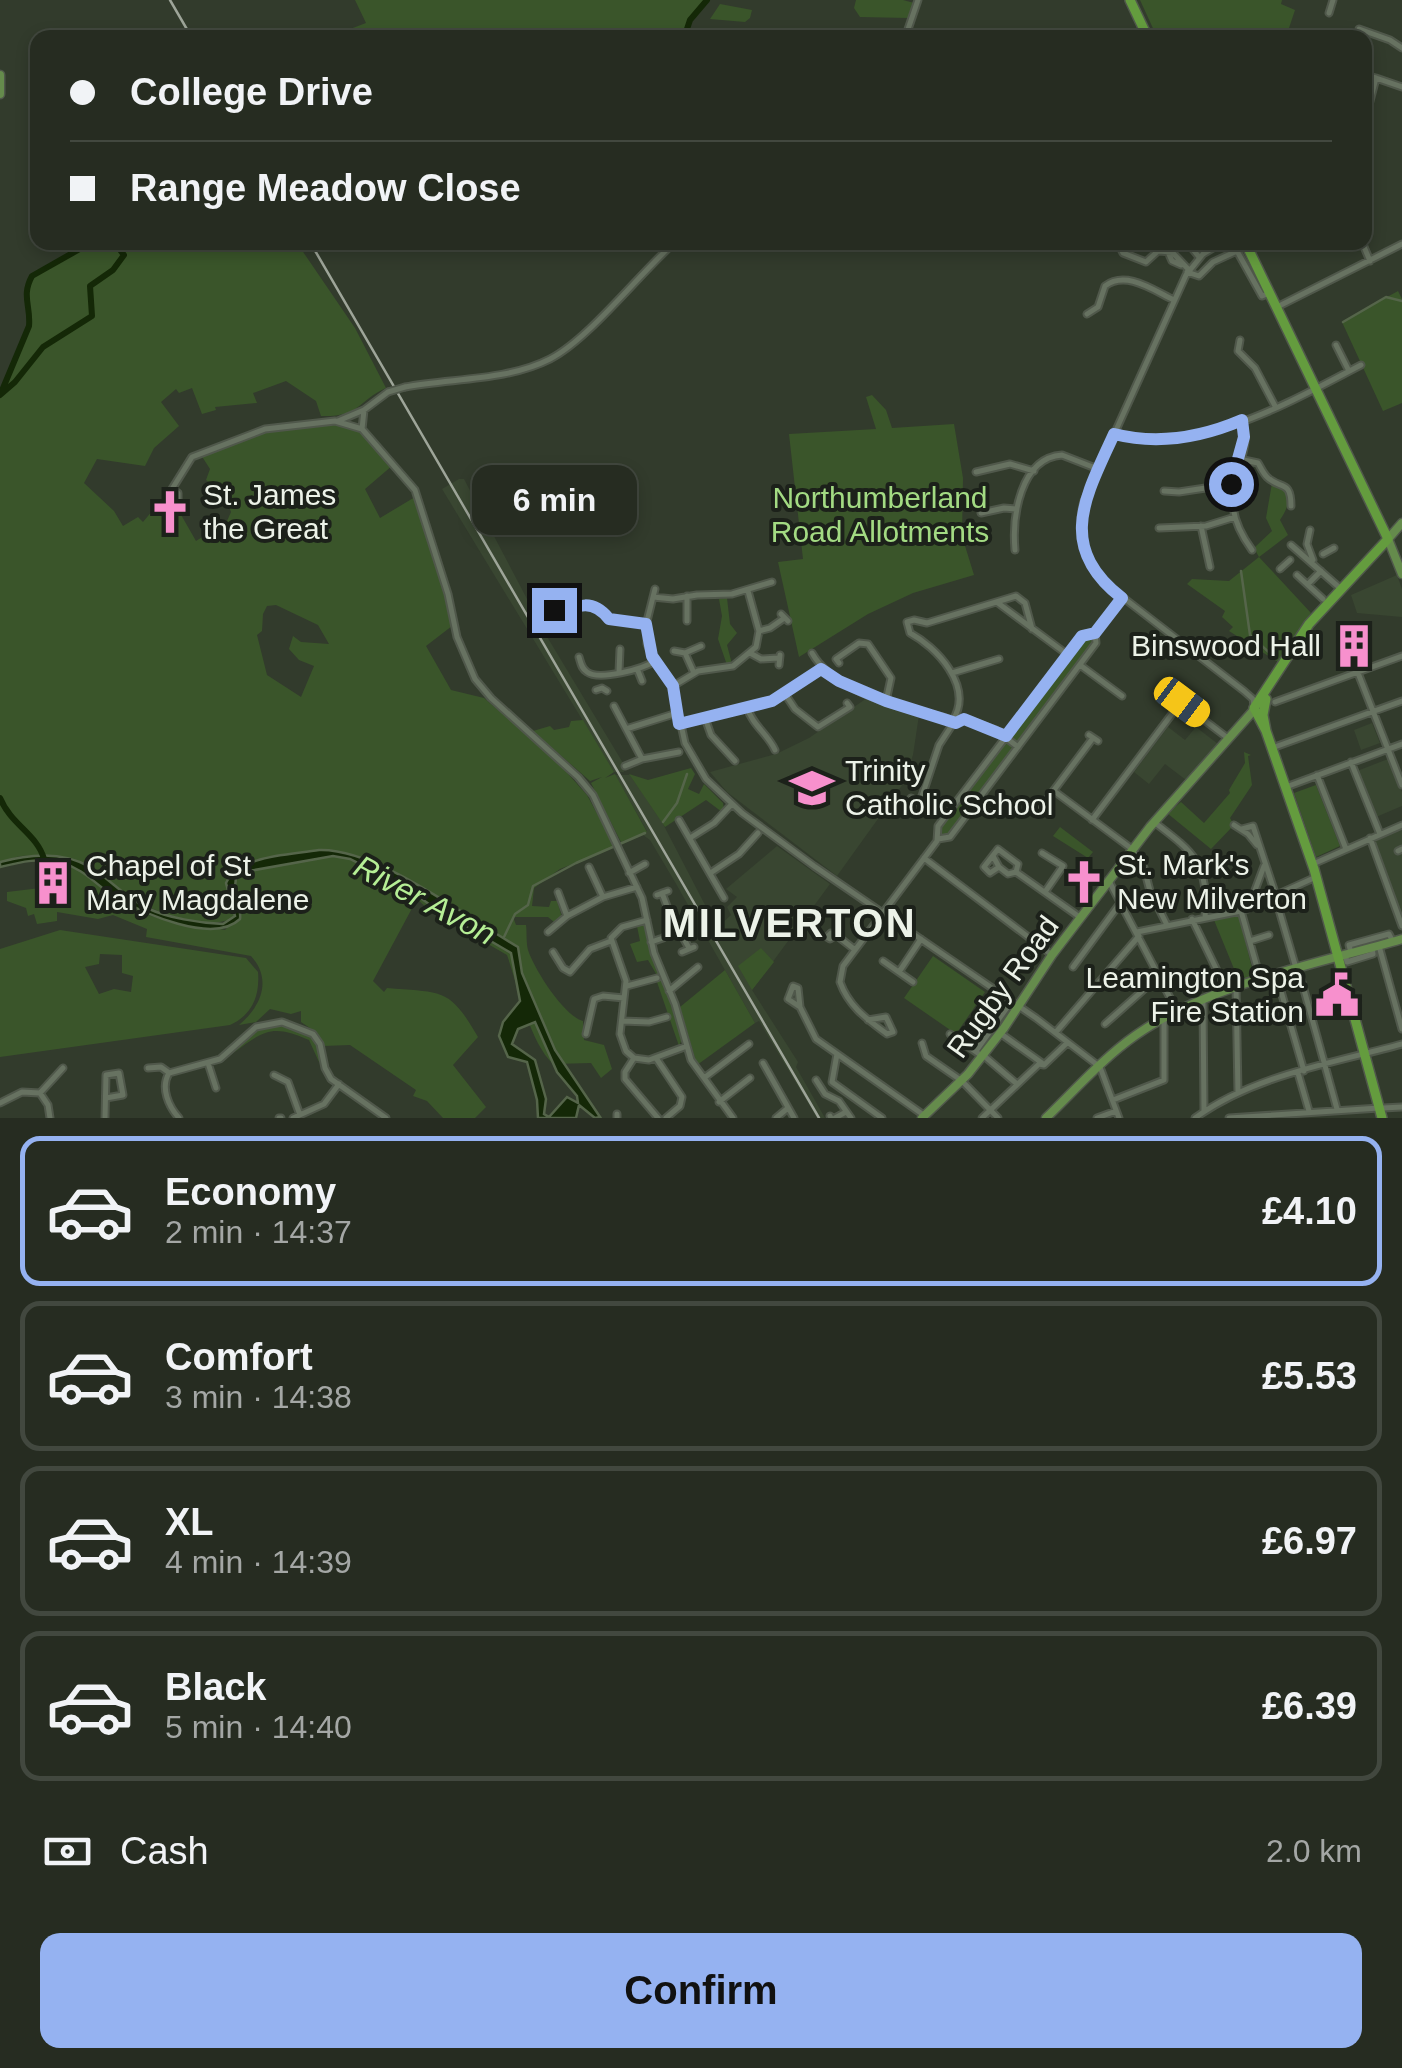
<!DOCTYPE html>
<meta charset="utf-8">
<style>
:root{--surface:#262c21;--page:#2e342a;--text:#f1f3f6;--muted:#a4a7a5;--line:#42483f;--accent:#95b2f1}
body{margin:0;font-family:Arial,sans-serif;background:var(--page);color:var(--text);height:100vh;display:flex;flex-direction:column;font-size:38px;white-space:nowrap}
*{box-sizing:border-box;margin:0}
p{font-size:32px;color:var(--muted)}
.icon{flex:none;width:55px;height:55px;fill:none;stroke:currentColor;stroke-width:2;stroke-linecap:round;stroke-linejoin:round}
.map{position:relative;height:1118px;overflow:hidden}
.sheet{display:flex;flex-direction:column;background:var(--surface);flex:1}
.sheet>*{flex:none}
.hud{position:absolute;left:30px;top:30px;width:1342px;height:220px;border-radius:20px;box-shadow:0 5px 15px #0003,0 0 0 2px var(--line);display:grid;align-content:center;height:220px;padding:0 40px;background:var(--surface)}
.end{position:absolute;width:45px;height:45px;margin:-22px;border:12px solid #95b2f1;background:#111;box-shadow:0 0 0 5px #111}
.from{border-radius:50%}
.bubble{position:absolute;height:70px;border-radius:20px;background:var(--surface);box-shadow:0 5px 15px #0003,0 0 0 2px var(--line);font-size:32px;font-weight:700;line-height:70px;text-align:center}
.car{position:absolute;width:30px;height:60px;margin:-30px -15px;border-radius:12px;box-shadow:0 0 8px 2px #0007;background:linear-gradient(#f5c518 24%,#345 0 40%,#f5c518 0 76%,#345 0 86%,#f5c518 0)}
.hud b{display:flex;align-items:center;gap:35px;height:95px;font-size:38px}
.hud b+b{border-top:2px solid var(--line)}
.hud i{width:25px;height:25px;background:var(--text)}
ul{padding:18px 0 0;list-style:none}
li{display:flex;align-items:center;gap:30px;height:150px;margin:0 20px 15px;padding:0 20px;border:5px solid var(--line);border-radius:20px}
li div{flex:1}
li b{display:block;font-size:38px}
li em{font-style:normal;font-weight:700}
li.selected{border-color:var(--accent)}
li>.icon{width:90px;height:90px;stroke-width:1.5}
.pay{display:flex;align-items:center;gap:25px;height:110px;padding:0 40px;font-size:38px}
.pay p{margin-inline-start:auto}
.button{display:flex;gap:20px;margin-top:auto;padding:20px 40px}
.button a{flex:1;height:115px;border-radius:20px;background:var(--accent);color:#111;font-size:40px;font-weight:700;line-height:115px;text-align:center}
.map>svg:first-child{display:block}
.built{fill:#394631}
.green{fill:#3a552a;fill-rule:evenodd}
.water{fill:#142807;stroke:#55654a;stroke-width:2.5;fill-rule:evenodd}
.lines{fill:none;stroke-linecap:round;stroke-linejoin:round}
.stream{stroke:#55654a;stroke-width:2.5}
.river{stroke:#142807;stroke-width:6}
.minor-casing{stroke:#50584b;stroke-width:9}
.major-casing{stroke:#50584b;stroke-width:11}
.highway-casing{stroke:#50584b;stroke-width:12}
.minor{stroke:#677261;stroke-width:5}
.major{stroke:#658b4c;stroke-width:8}
.highway{stroke:#649c3e;stroke-width:9}
.rail{stroke:#9ea599;stroke-width:2.5}
.minor-bridge-casing{stroke:#50584b;stroke-width:9;stroke-linecap:butt}
.minor-bridge{stroke:#677261;stroke-width:5}
.route{stroke:#95b2f1;stroke-width:12}
.labels{text-anchor:middle;stroke-width:8;stroke-linejoin:round;paint-order:stroke}
.poi-label{font-size:30px;fill:#ecf2e8;stroke:#1c211a;text-anchor:start}
.park-label{font-size:30px;fill:#a3db83;stroke:#1c211a}
.street-label{font-size:30px;fill:#ecf2e8;stroke:#1c211a}
.water-label{font-size:32px;font-style:italic;fill:#b5ee95;stroke:#1c211a}
.district-label{font-size:40px;font-weight:bold;letter-spacing:2.5px;fill:#ecf2e8;stroke:#1c211a}
</style>
<div class="map">
<svg width="1402" height="1118" viewBox="0 0 1402 1118">
<rect width="100%" height="100%" fill="#323b2c"/>
<path class="built" d="M459,479H464L546,635L623,763L624,772H614L442,489Z
M1397,575L1402,589V617L1357,613L1351,595Z
M867,698L919,715L913,755L903,784L837,876L727,792L710,772L776,754L809,738Z
M1372,723L1380,743L1361,750L1354,730Z
M1168,727L1185,740L1196,727L1218,744L1186,780L1165,764L1149,784L1134,772Z
M1388,759L1402,792V806L1376,817L1357,771Z
M615,775H630L662,822L717,928L731,915L727,907L737,897L726,889L777,846L830,884L752,990L798,1062L796,1067L825,1118H817L759,1021L755,1023L675,882L650,840L643,835L647,831Z
M1402,830V919L1375,841Z"/>
<path class="green" d="M355,0H707L689,22L684,37H329L366,23Z
M856,0H903L914,3L909,18L860,17L854,8Z
M1140,0H1282L1281,4L1295,10L1286,37H1157Z
M720,4L752,10L750,18L745,22L710,19Z
M92,243H297L355,328L386,388C356,402 361,417 321,416L316,401L286,381L253,393L257,403L215,407L216,410L202,414L192,388L179,393L176,389L161,402L179,426L154,448L145,466L97,459L84,483L114,511L123,526L138,517L143,522L168,492L196,541L227,521L231,512L225,496L206,480L210,469L201,455C237,442 325,406 360,432C372,441 382,454 393,465L365,489L380,518L415,497L447,598L452,626L426,646L451,690L484,698L552,756L587,795L615,847L560,869L534,888L532,906L549,907L551,901H557L562,917L554,922L548,917H513L516,925H526C527,933 526,942 528,950C534,969 564,1016 583,1021L584,1040L604,1045L612,1069L601,1078L591,1063L553,1064C529,1041 518,986 507,955L429,910L417,899L373,981L384,992L387,988C443,993 449,987 478,1037L453,1065L486,1107L475,1118H443L427,1101L413,1096L416,1090L350,1045L323,1046L316,1032L301,1022V1011L291,1014L270,1009L256,1022L239,1025C262,1006 272,979 251,956L146,937L147,929L113,915L98,919L57,912V921L37,924L34,914L28,916L26,908L7,901V892L49,887L57,891L64,884L46,861C88,863 111,901 148,915C172,923 200,925 225,930L237,917L234,908L235,916C210,936 137,906 114,888C106,882 99,872 90,868C81,863 33,854 22,856C15,857 7,860 0,862V394L29,326C31,306 21,296 32,276ZM276,605L318,625L329,644L301,642L293,636L289,649L299,660L314,666L301,697L267,675L257,635L262,631L263,614L267,606Z
M1398,291L1402,299V403L1383,411L1342,322Z
M872,395L886,410L892,428L954,424L963,478L962,536L974,575L913,593L868,614L799,657L778,562L803,559L789,434L876,429L866,397Z
M1272,483L1285,489C1291,502 1287,509 1280,520L1288,535L1259,557L1311,613L1278,662L1229,631L1233,627L1222,617L1225,611L1187,584L1192,579L1229,581L1259,557L1254,548L1272,531L1266,518Z
M727,598L730,624L737,633L727,645L732,664L727,665L718,639L722,616L719,599Z
M1085,636H1093L1095,642L1017,742L1010,735Z
M583,720L614,772L605,778L615,774L647,832L621,842L591,783L602,777L590,781L533,731L550,726L554,730L569,727L571,721Z
M1008,741L1013,750L948,836L941,837L939,828L1003,743Z
M1244,752L1251,755L1248,756L1252,785L1230,818L1234,825L1211,849L1167,813L1181,802L1204,823L1230,793L1229,790L1245,763Z
M691,768L695,774L688,789L699,794L704,784L723,803L724,809L722,812L706,800L665,827L629,774L648,780Z
M1316,785L1340,846L1316,857L1294,793Z
M1060,827L1093,852L1088,858L1053,836Z
M1239,916L1254,976L1239,981L1214,920Z
M637,926H644L646,930L682,1039L679,1046L657,982L658,977L648,960L637,962L630,944L640,941Z
M60,930L246,958L258,972C260,996 252,1015 230,1025L0,1057V949ZM100,954L122,955V973L133,976L131,992L114,989L99,994L85,967L99,964Z
M761,948L774,962L752,990L738,966Z
M933,956L985,992L956,1034L904,998Z
M725,970L755,1023L697,1065L680,1007Z
M279,1024L313,1036L322,1061L319,1062L309,1040C273,1024 264,1030 235,1052L254,1031Z"/>
<path class="water" d="M319,850C378,848 467,918 518,947L522,973L555,1050L600,1117L595,1118L579,1105L576,1118H538L537,1100L527,1062L508,1057L499,1036L503,1022L520,1001L511,953L436,909L405,887L350,859L333,856L238,873C230,889 242,903 240,919C213,945 143,913 115,897C96,885 84,869 62,863C42,857 20,862 0,867V862C29,854 63,851 90,867C110,879 124,897 147,908C168,918 199,923 223,924L235,916L226,883C239,855 290,855 319,850ZM535,1022L557,1072L577,1096L578,1103L567,1097L549,1117L544,1114L546,1099L535,1060L512,1044L518,1029Z"/>
<g class="lines">
<path class="stream" d="M1343,322L1386,297L1402,301
M1241,571L1250,635L1274,657
M663,822L677,803L687,774
M504,937L515,914L528,905L533,886L576,863L645,833"/>
<path class="river" d="M684,38L690,20L707,0
M1,393L29,326C31,306 21,296 32,276L92,242
M0,395L15,382L43,347L92,316L90,286L113,270L124,255L114,242
M0,798C11,825 37,834 44,859"/>
<g class="minor-casing">
<path id="minor" d="M1329,13L1333,0
M1359,29L1390,40L1402,48
M1306,34L1316,38
M905,38L918,0
M1365,75L1376,78
M1365,120L1376,78L1402,87
M1127,242L1121,249L1123,253L1146,262L1158,251L1172,252L1189,270
M1187,242L1199,257
M1223,242L1203,254L1186,275L1084,501C1076,530 1083,560 1103,582L1244,691L1253,699L1254,706
M1362,242L1370,261
M1168,252L1172,261L1181,265
M1187,272L1199,276L1213,262L1237,251L1262,296L1270,293
M1277,307L1402,244
M1087,314L1098,307L1105,286C1126,270 1153,290 1174,300
M1240,340L1238,351L1255,368L1275,406
M1336,345L1349,371
M405,387C451,378 507,381 550,359C589,339 639,274 675,242
M364,410L362,429L415,490L448,594L457,637L475,679L491,698L578,777L593,795L642,898L654,953L675,1004L691,1060L733,1118
M1242,420C1258,463 1206,487 1252,550
M338,421L364,410L388,392
M1114,434C1200,455 1286,404 1361,365
M1239,459L1258,463C1261,468 1263,473 1267,477C1280,490 1291,479 1291,506
M976,472L1010,464L1034,471
M172,489V495L178,499V493L172,489L192,457L265,429L335,421L362,429
M1164,491L1179,492L1232,484
M981,513L1004,508L1016,509
M1201,526L1210,567
M1159,528L1206,526L1235,517
M1310,530L1307,544L1313,560
M1291,545L1341,589
M1015,550C1012,517 1020,458 1062,455L1098,469
M1323,554L1334,548
M1280,569L1290,560
M1297,575L1323,599
M1308,584L1321,571
M655,589L647,621V644L655,661L672,684L685,743L706,779L742,813L814,866L1036,1018L1100,1067L1119,1118
M687,596V621
M653,597L673,599L697,595L732,594L772,582
M998,603L1068,655
M554,610L559,620
M781,614L788,621
M556,615C581,604 592,599 609,619L646,624
M759,631L770,628L783,619
M674,651L685,653
M750,653L761,659L778,658
M812,653C830,685 877,700 911,710C926,715 944,714 956,723L964,719L996,730L1018,747
M579,657C581,663 581,668 587,672C599,681 643,669 655,661
M839,663L836,659L859,643L868,644L891,678L886,701
M779,665L780,655
M1080,665L1122,696
M638,671L642,681
M619,672L620,649
M694,673L685,653L701,646
M952,673L999,659
M1358,673L1402,785
M673,686L698,671L733,666L756,647L759,631L748,591
M1161,687L1229,739
M596,690L602,688L607,691
M785,694L795,709L818,727L850,707L847,703
M1275,702L1402,656
M614,706L642,759
M747,707C752,725 768,734 775,750
M705,718L711,735L735,761
M953,720C974,686 936,647 910,633L907,622L914,620L927,623L1016,596L1025,603L1032,629
M679,724L772,701L821,669
M626,729L677,713
M1089,735L1098,741
M1272,748L1402,701
M1351,762L1380,834
M625,766L642,759L679,752
M1317,775L1346,849
M1286,787L1402,744
M1054,791L1132,849
M911,798L918,802L922,796L939,745L954,722
M1036,814L1093,738
M679,820L724,898
M1092,820L1181,702
M1154,822C1196,854 1208,863 1205,918
M1234,825L1248,834L1257,845
M1242,829L1253,826L1276,896
M690,838L714,823L732,804
M1370,838L1402,926
M938,839L950,837L1096,643L1095,633L1121,597
M1133,851L1144,868L1150,891L1167,925
M1398,851L1402,849
M1042,853L1063,866L1045,892
M993,856L999,867L1008,874L1016,872L1018,864L998,849L984,867L990,873L999,867
M924,858L1052,955
M1313,864L1402,825
M589,867L603,897
M712,872L739,854L758,833
M1016,872L1081,918
M629,873L645,864
M1110,883L1178,1013
M558,892L567,916
M662,893L670,914L689,948
M657,895L668,891
M1275,896L1296,968
M1248,909L1264,866
M1241,911L1260,978
M1192,919L1226,989
M647,920L622,927L611,938L626,981L620,1034L626,1051L634,1058L649,1060L687,1046
M548,932L567,916L603,897L637,887
M1137,932L1241,911L1316,877
M836,935L831,933L827,937L830,939L836,935L854,949
M1250,941L1269,935
M651,942L663,938L678,926
M1379,946L1402,1029
M553,952L563,968L570,972L590,949L611,941
M682,952L694,947
M1351,953L1349,945L1389,934L1393,942
M1345,954L1347,962L1373,954L1372,948
M883,961L913,982
M1073,967L1121,902
M1298,968L1337,1109
M899,972L921,939
M1276,974L1304,1071
M627,986L657,978
M1236,987L1238,1093
M669,991L698,967
M1203,1002L1204,1111
M800,1007L788,999L793,986L798,988L800,1007L816,1039L925,1116
M868,1020L886,1017L893,1032L887,1034C867,1019 849,1007 840,982L843,966L937,841L938,826L1082,637L1095,633
M622,1021L649,1022L667,1017
M1105,1024L1159,976
M1056,1032L1139,936
M1000,1033L1042,1063
M586,1034L594,999L603,996L624,998
M950,1034L982,1056
M922,1043L926,1056L962,1081L998,1118
M976,1051L1011,1002
M837,1054L832,1082L882,1118
M983,1055L1017,1084
M634,1058L625,1072V1079L658,1118
M656,1058L682,1097L680,1106L666,1118
M208,1063L216,1088
M763,1063L794,1118
M148,1068L161,1067L168,1072
M1298,1073L1309,1111
M274,1075L288,1082L300,1115
M704,1078L749,1044
M816,1080L825,1094L839,1101L851,1118
M40,1093L63,1068
M1113,1100L1164,1080V1019
M719,1102L750,1078
M0,1103L22,1092L40,1093L48,1105L50,1118
M1383,1108L1402,1107
M617,1114V1118
M830,1116L831,1118
M105,1118L106,1075L119,1073L123,1095L106,1098
M179,1118C169,1107 160,1088 169,1073L220,1059L256,1027L282,1022L313,1034L320,1044L325,1068L331,1079L386,1118
M279,1118H281
M293,1118L324,1104L339,1084
M776,1118L788,1108
M835,1118L846,1112
M982,1118L1039,1064L1044,1065L1067,1043
M1097,1118L1116,1111
M1195,1118C1254,1075 1333,1063 1402,1044
M1229,1118L1379,1108"/>
</g>
<g class="major-casing">
<path id="major" d="M0,75V94
M1402,523L1388,539L1402,574
M922,1118L968,1074L1004,1028L1052,955L1150,827L1253,711
M1046,1118C1075,1090 1103,1058 1136,1035C1209,984 1317,964 1402,939"/>
</g>
<g class="highway-casing">
<path id="highway" d="M1130,0L1148,38
M1245,242L1388,539L1309,624L1254,708L1266,731
M1266,699L1263,715L1266,731L1314,869L1382,1118"/>
</g>
<use href="#minor" class="minor"/>
<use href="#major" class="major"/>
<use href="#highway" class="highway"/>
<path class="rail" d="M170,0L192,38
M310,242L819,1118"/>
<g class="minor-bridge-casing">
<path id="minor-bridge" d="M388,392L405,387"/>
</g>
<use href="#minor-bridge" class="minor-bridge"/>
</g>
<g class="lines">
<path class="route" d="M554,610L556,615C579,604 593,599 609,619L646,624L652,656L673,686L679,724L772,701L821,669L839,681L886,701L956,723L964,719L1006,736L1082,636L1095,633L1122,598C1055,546 1086,496 1114,434C1158,445 1200,438 1242,420L1244,437L1231,484"/>
</g>
<defs>
<g id="church-bare" transform="scale(3.45)"><path d="M-1.2-6h2.4v3.5h3.3v2.4h-3.3V6h-2.4V-.1h-3.3v-2.4h3.3Z" fill="#f790cd" stroke="#1c211a" stroke-width="2.5" paint-order="stroke"/></g>
<g id="building-bare" transform="scale(3.45)"><path d="M-4-6H4V6H1V3H-1V6H-4ZM-2.5-4.3h1.7v1.8h-1.7ZM.8-4.3h1.7v1.8H.8ZM-2.5-1h1.7V.8h-1.7ZM.8-1h1.7V.8H.8Z" fill="#f790cd" stroke="#1c211a" stroke-width="2.5" paint-order="stroke"/></g>
<g id="school-bare" transform="scale(3.45)"><path d="M0-5L7-2L0 1L-7-2ZM-4 1L0 2.5L4 1V4Q0 6-4 4Z" fill="#f790cd" stroke="#1c211a" stroke-width="2.5" paint-order="stroke"/></g>
<g id="civic-bare" transform="scale(3.45)"><path d="M-.6-6.5H3V-4.5H.6V-3L4-1V1h2V6H-6V1h2V-1L-.6-3ZM-1.2 2.5V6h2.4V2.5Z" fill="#f790cd" stroke="#1c211a" stroke-width="2.5" paint-order="stroke"/></g>
</defs>
<g fill-rule="evenodd">
<use href="#church-bare" x="170" y="512"/>
<use href="#building-bare" x="1354" y="646"/>
<use href="#school-bare" x="812" y="788"/>
<use href="#church-bare" x="1084" y="882"/>
<use href="#building-bare" x="53" y="883"/>
<use href="#civic-bare" x="1337" y="995"/>
</g>
<g class="labels">
<g class="poi-label">
<text x="203" y="505">St. James<tspan x="203" dy="34">the Great</tspan></text>
<text x="1321" y="656" text-anchor="end">Binswood Hall</text>
<text x="845" y="781">Trinity<tspan x="845" dy="34">Catholic School</tspan></text>
<text x="1117" y="875">St. Mark's<tspan x="1117" dy="34">New Milverton</tspan></text>
<text x="86" y="876">Chapel of St<tspan x="86" dy="34">Mary Magdalene</tspan></text>
<text x="1304" y="988" text-anchor="end">Leamington Spa<tspan x="1304" dy="34">Fire Station</tspan></text>
</g>
<g class="park-label">
<text x="880" y="508">Northumberland<tspan x="880" dy="34">Road Allotments</tspan></text>
</g>
<g class="street-label">
<text transform="translate(1003 987) rotate(-54)" y="10">Rugby Road</text>
</g>
<g class="water-label">
<text transform="translate(425 900) rotate(28)" y="11">River Avon</text>
</g>
<g class="district-label">
<text x="790" y="937">MILVERTON</text>
</g>
</g>
</svg>
<i class="end from" style="left:1231px;top:484px"></i>
<i class="end" style="left:554px;top:610px"></i>
<div class="bubble" style="left:472px;top:465px;width:165px">6 min</div>
<i class="car" style="left:1182px;top:702px;rotate:127deg"></i>
<div class="hud">
<b><i class="from"></i>College Drive</b>
<b><i></i>Range Meadow Close</b>
</div>
</div>
<section class="sheet">
<ul>
<li class="selected"><svg class="icon" aria-label="car" viewBox="0 0 24 24"><path d="M5 17H2v-5l4-1 3-4h7l3 4 3 1v5h-3M9 17h6M6 11h13"/><circle cx="7" cy="17" r="2"/><circle cx="17" cy="17" r="2"/></svg><div><b>Economy</b><p>2 min · 14:37</p></div><em>£4.10</em></li>
<li><svg class="icon" aria-label="car" viewBox="0 0 24 24"><path d="M5 17H2v-5l4-1 3-4h7l3 4 3 1v5h-3M9 17h6M6 11h13"/><circle cx="7" cy="17" r="2"/><circle cx="17" cy="17" r="2"/></svg><div><b>Comfort</b><p>3 min · 14:38</p></div><em>£5.53</em></li>
<li><svg class="icon" aria-label="car" viewBox="0 0 24 24"><path d="M5 17H2v-5l4-1 3-4h7l3 4 3 1v5h-3M9 17h6M6 11h13"/><circle cx="7" cy="17" r="2"/><circle cx="17" cy="17" r="2"/></svg><div><b>XL</b><p>4 min · 14:39</p></div><em>£6.97</em></li>
<li><svg class="icon" aria-label="car" viewBox="0 0 24 24"><path d="M5 17H2v-5l4-1 3-4h7l3 4 3 1v5h-3M9 17h6M6 11h13"/><circle cx="7" cy="17" r="2"/><circle cx="17" cy="17" r="2"/></svg><div><b>Black</b><p>5 min · 14:40</p></div><em>£6.39</em></li>
</ul>
<div class="pay"><svg class="icon" aria-label="cash" viewBox="0 0 24 24"><path d="M3 7h18v10H3z"/><circle cx="12" cy="12" r="2"/></svg>Cash<p>2.0 km</p></div>
<div class="button"><a>Confirm</a></div>
</section>
